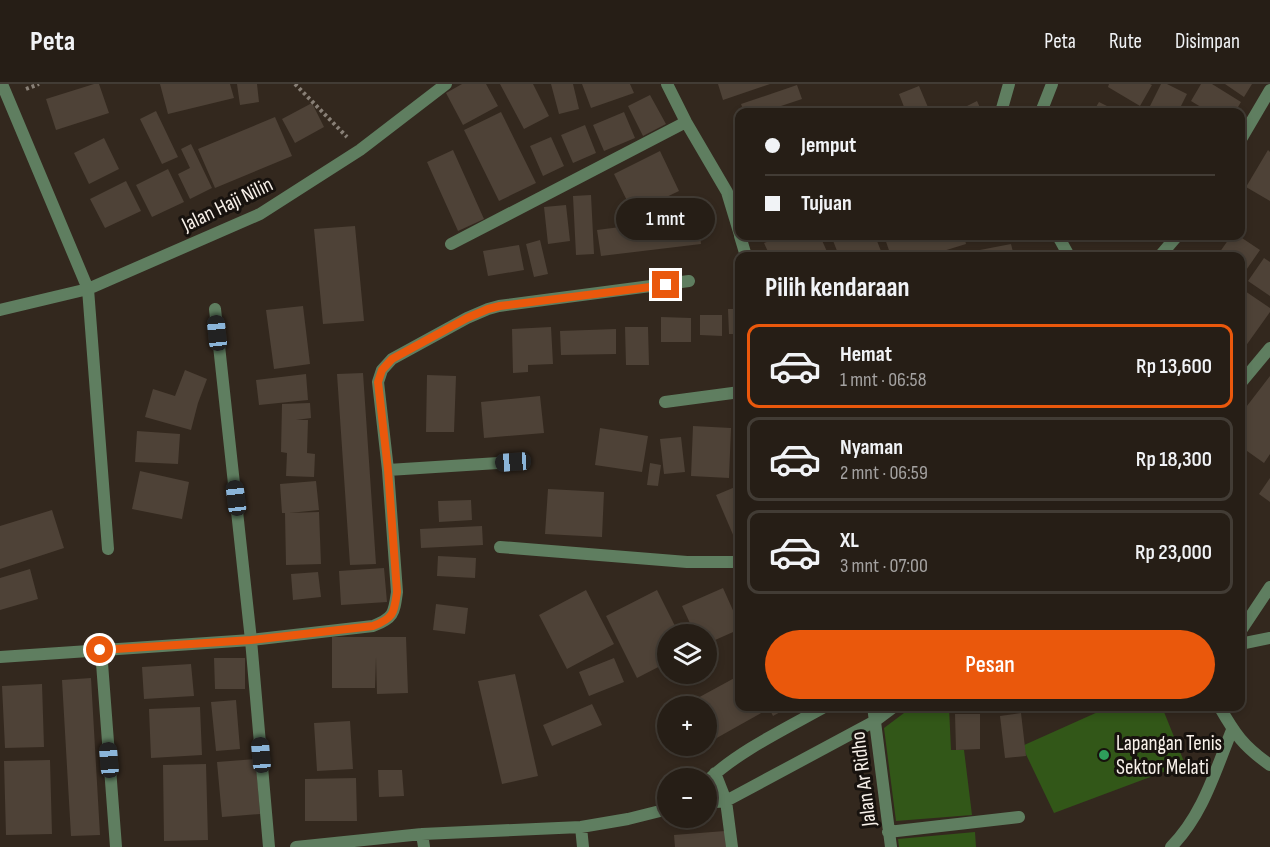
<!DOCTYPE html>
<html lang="id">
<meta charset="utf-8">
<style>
:root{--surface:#261e16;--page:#2e271f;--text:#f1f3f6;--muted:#a4a2a1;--line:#423c35;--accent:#ea580c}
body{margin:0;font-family:"Sofia Sans Condensed",sans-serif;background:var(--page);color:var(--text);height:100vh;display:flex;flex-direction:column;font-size:22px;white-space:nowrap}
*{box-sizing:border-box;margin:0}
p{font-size:20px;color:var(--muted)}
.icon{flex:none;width:33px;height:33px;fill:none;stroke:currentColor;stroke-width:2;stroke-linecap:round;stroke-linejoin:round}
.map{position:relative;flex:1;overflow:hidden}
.panel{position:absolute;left:735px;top:168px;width:510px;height:459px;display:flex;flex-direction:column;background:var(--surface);border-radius:12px;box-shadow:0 3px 9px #0003,0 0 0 2px var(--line)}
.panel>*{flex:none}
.banner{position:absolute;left:735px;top:24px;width:510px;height:132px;border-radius:12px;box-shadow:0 3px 9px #0003,0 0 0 2px var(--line);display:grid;align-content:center;height:132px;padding:0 30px;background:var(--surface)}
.fabs{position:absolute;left:657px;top:540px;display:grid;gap:12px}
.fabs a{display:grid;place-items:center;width:60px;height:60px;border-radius:50%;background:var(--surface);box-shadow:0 3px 9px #0003,0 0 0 2px var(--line);font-size:30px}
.end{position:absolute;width:27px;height:27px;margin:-14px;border:8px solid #ea580c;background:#fff;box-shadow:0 0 0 3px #fff}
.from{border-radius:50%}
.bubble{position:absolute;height:42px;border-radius:21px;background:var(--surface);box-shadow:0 3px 9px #0003,0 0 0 2px var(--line);font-size:20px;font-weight:600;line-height:42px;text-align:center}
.car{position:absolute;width:18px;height:36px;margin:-18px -9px;border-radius:8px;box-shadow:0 0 4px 2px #0007;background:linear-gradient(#222 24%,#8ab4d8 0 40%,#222 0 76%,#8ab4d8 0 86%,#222 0)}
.banner b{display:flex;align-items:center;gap:21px;height:57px;font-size:22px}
.banner b+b{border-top:2px solid var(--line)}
.banner i{width:15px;height:15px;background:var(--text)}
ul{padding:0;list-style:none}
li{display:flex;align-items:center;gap:18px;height:84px;margin:0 12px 9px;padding:0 18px;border:3px solid var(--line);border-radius:12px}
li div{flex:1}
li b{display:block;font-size:22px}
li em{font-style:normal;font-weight:600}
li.on{border-color:var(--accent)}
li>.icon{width:54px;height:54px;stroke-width:1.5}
h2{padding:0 30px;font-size:27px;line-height:72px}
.button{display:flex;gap:12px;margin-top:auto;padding:12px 30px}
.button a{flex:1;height:69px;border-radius:36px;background:var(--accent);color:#fff;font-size:24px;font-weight:600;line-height:69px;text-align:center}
header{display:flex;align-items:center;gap:36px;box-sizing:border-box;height:84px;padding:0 30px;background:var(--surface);border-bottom:2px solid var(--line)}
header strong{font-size:28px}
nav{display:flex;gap:33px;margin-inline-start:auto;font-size:21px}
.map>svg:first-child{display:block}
.green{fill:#325718}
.building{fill:#4e4237}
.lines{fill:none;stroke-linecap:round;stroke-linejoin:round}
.path{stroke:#898077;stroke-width:4;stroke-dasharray:3 3;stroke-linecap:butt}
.minor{stroke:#5f7e60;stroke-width:12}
.route{stroke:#ea580c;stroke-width:8}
.leisure-dot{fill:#2e9e5b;stroke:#17120e;stroke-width:2}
.labels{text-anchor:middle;stroke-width:6;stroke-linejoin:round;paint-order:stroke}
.street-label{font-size:21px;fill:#f8f1ea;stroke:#17120e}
.poi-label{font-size:21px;fill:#f8f1ea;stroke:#17120e;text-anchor:start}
</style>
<header>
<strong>Peta</strong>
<nav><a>Peta</a><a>Rute</a><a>Disimpan</a></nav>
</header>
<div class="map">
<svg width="1270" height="763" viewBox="0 0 1270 763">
<rect width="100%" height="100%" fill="#33281e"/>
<path class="green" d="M912,623H949L951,666H964L972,731L896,737L884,644Z
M1109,623H1162L1185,680L1054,729L1022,662Z
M975,748L976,763H899L898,755Z"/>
<path class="building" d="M94,0H99L109,29L56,46L46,15Z
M160,0H230L234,14L168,30Z
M237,0H257L259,18L240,21Z
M462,0H486L498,22L463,41L446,9Z
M500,0H533L549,32L524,45Z
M551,0H573L579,25L559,30Z
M582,0H630L634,9L591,24Z
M718,0H770L723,16Z
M1109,0H1150L1152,1L1140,22L1108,3Z
M1161,0H1167L1187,10L1178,28H1154L1148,26Z
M1201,0H1212L1241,18L1235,28H1209L1191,17Z
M1225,0H1252L1244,13Z
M797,1L802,15L763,28H744L741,20Z
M919,2L930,28H906L899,10Z
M650,11L666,40L643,52L628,22Z
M977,17L982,28H965L963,24Z
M1099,18L1119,28H1093Z
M312,19L324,43L295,59L282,35Z
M156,27L178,73L162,80L140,35Z
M501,28L536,99L499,117L464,46Z
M624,28L635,54L604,67L593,41Z
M275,33L292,72L215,104L198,65Z
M585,41L596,69L573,79L561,51Z
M551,53L564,82L543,92L530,62Z
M104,54L119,85L89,100L74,69Z
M191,60L212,104L190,115L178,90L190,84L181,65Z
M453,66L484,135L458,147L427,78Z
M1268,66L1270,68V117L1246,103Z
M660,67L679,107L633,129L614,90Z
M168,85L184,118L152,133L136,101Z
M126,97L141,127L105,144L90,115Z
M591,111L594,170L576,171L573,112Z
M566,121L570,157L548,160L544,123Z
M698,133L701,160L601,172L597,146Z
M355,142L364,237L323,240L314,145Z
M782,152H820L829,172H770L764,159Z
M839,152H875L883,172H839L832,154Z
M884,152H964L966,160L927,172H891Z
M1231,152H1239L1260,166L1240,195V172H1217Z
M540,156L548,190L534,193L526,160Z
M1011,160L1014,172H959V170Z
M519,161L524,186L488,192L483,167Z
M1264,174L1270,178V212L1248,197Z
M1242,205L1270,224V228L1240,270V207Z
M303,222L310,280L274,285L266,226Z
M728,225H740V250H729Z
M700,231H722V252L700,251Z
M661,233L691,234V258H661Z
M551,243L553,280L528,281V288L513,289L512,245Z
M625,243H648L649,281H626Z
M616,245V270L561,271L560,247Z
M185,286L207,295L198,319L191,346L145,333L153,305L175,312Z
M363,289L376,480L350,481L337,290Z
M306,290L308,316L259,321L256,296Z
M427,291L456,292L454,348H426Z
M1270,292V370L1264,379L1240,362V331Z
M540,312L544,349L484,354L481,318Z
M310,319L311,334L296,336H308L307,369L315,370L314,393L286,392L287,369L281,368L282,320Z
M693,342L731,344L729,394L691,392Z
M600,344L648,352L642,388L595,381Z
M137,347L180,350L178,380L135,378Z
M681,353L685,388L664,390L660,355Z
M650,379L661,381L658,402L647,401Z
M140,387L189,398L182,435L132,425Z
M1270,394V418L1259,410Z
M316,397L319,426L289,429L319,428L321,480L286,481L285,429H282L280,400Z
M740,401V467L716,411Z
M548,405L604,408L602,453L545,450Z
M471,416L472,436L439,438L438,417Z
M52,426L64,464L0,485V442Z
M482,442L483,461L421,464L420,445Z
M438,472L476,474L475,494L437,492Z
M384,484L387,518L341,521L339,487Z
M30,485L38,515L0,526V494Z
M318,488L321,513L293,516L291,490Z
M723,504L740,542V545L706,560V550H695L682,522Z
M586,506L614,560L567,585L539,531Z
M657,506L679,550H668V578L637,594L606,532Z
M436,520L468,524L465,550L433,546Z
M332,553H406L408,609L377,610L376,573L375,604H332Z
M214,574H245V605H215Z
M614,574L624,598L589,612L579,588Z
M191,580L194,612L144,615L142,583Z
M515,590L538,692L502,700L478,597Z
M740,591V622H760L763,628L706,660V622H683Z
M91,594L100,751L71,752L62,596Z
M42,600L44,663L5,664L2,602Z
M236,616L240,665L216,667L211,618Z
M592,620L602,641L552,662L543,641Z
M768,622H791L773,632Z
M200,623L202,671L151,674L149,625Z
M1021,629L1026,672L1005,674L1000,632Z
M955,630H980V665L956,666Z
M350,637L353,685L317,687L314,639Z
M256,675L260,730L222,733L217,678Z
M50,676L52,750L6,751L4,677Z
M206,680L208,756L164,757L163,681Z
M378,686H402L404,712L379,713Z
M356,694L357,737H305V695Z
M725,747L726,763H675L674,751Z"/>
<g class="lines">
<path class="path" d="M295,0L347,53
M26,5L39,0"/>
<path class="minor" d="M2,0L88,205L108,465
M667,0L686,38L727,108L740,151
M1001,28L1009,0
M1041,28L1052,0
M1240,57L1270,6
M740,152L746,172
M1058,152L1069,172
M451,160L686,38
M1160,172L1177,152
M215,225L251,556L269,763
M0,226L88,205L260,130L360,66L446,0
M1240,300L1270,264
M665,318L740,308
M388,386L513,378
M500,463L687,478H740
M1240,548L1270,503
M1240,560L1270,554
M101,566L116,763
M0,573L251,556L373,542C394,534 394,529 397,508L388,386L378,298L382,286L392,275L467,234L488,225L499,222L689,197
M873,622L891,763
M1219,622C1235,650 1243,662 1270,681
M715,689L726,717L732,763
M706,698C738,667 787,644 826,622
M706,719L726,717L875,637L895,622
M581,743L583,763
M888,748L1019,733
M422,750L424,763
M296,763L422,750L581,743L628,735L668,725
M1171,763C1203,731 1215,687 1232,646"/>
</g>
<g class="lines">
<path class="route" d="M100,566L251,556L373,542C394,534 394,529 397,508L388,386L378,298L382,286L392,275L467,234L488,225L500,222L666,201"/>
</g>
<circle class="leisure-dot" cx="1104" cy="671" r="6"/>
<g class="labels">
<g class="street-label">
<text transform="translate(227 120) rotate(-26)" y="7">Jalan Haji Nilin</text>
<text transform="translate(863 695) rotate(-97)" y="7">Jalan Ar Ridho</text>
</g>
<g class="poi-label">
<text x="1116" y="666">Lapangan Tenis<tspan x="1116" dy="24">Sektor Melati</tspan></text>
</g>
</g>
</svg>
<div class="fabs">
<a><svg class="icon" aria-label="layers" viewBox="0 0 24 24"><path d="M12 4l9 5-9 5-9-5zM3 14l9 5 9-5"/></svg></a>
<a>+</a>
<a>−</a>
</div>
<i class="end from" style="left:100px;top:566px"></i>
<i class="end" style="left:666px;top:201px"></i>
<div class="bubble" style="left:616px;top:114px;width:99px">1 mnt</div>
<i class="car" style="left:217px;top:249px;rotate:354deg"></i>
<i class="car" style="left:513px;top:378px;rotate:266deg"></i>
<i class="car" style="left:236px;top:414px;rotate:353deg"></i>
<i class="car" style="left:261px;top:671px;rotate:355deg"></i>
<i class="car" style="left:109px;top:676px;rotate:355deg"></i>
<div class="banner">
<b><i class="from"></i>Jemput</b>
<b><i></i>Tujuan</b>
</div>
<section class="panel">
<h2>Pilih kendaraan</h2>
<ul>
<li class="on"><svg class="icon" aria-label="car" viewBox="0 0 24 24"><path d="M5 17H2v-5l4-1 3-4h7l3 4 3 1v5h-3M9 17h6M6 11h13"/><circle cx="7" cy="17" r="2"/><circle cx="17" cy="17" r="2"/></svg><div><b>Hemat</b><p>1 mnt · 06:58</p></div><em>Rp 13,600</em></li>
<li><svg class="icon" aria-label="car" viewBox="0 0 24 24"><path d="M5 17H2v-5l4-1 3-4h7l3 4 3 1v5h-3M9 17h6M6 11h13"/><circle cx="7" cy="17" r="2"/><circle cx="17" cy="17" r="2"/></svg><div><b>Nyaman</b><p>2 mnt · 06:59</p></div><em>Rp 18,300</em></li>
<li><svg class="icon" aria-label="car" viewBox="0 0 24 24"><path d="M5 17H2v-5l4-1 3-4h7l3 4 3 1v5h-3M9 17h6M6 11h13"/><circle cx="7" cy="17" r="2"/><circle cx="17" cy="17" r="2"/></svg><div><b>XL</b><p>3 mnt · 07:00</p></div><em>Rp 23,000</em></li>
</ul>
<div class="button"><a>Pesan</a></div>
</section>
</div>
